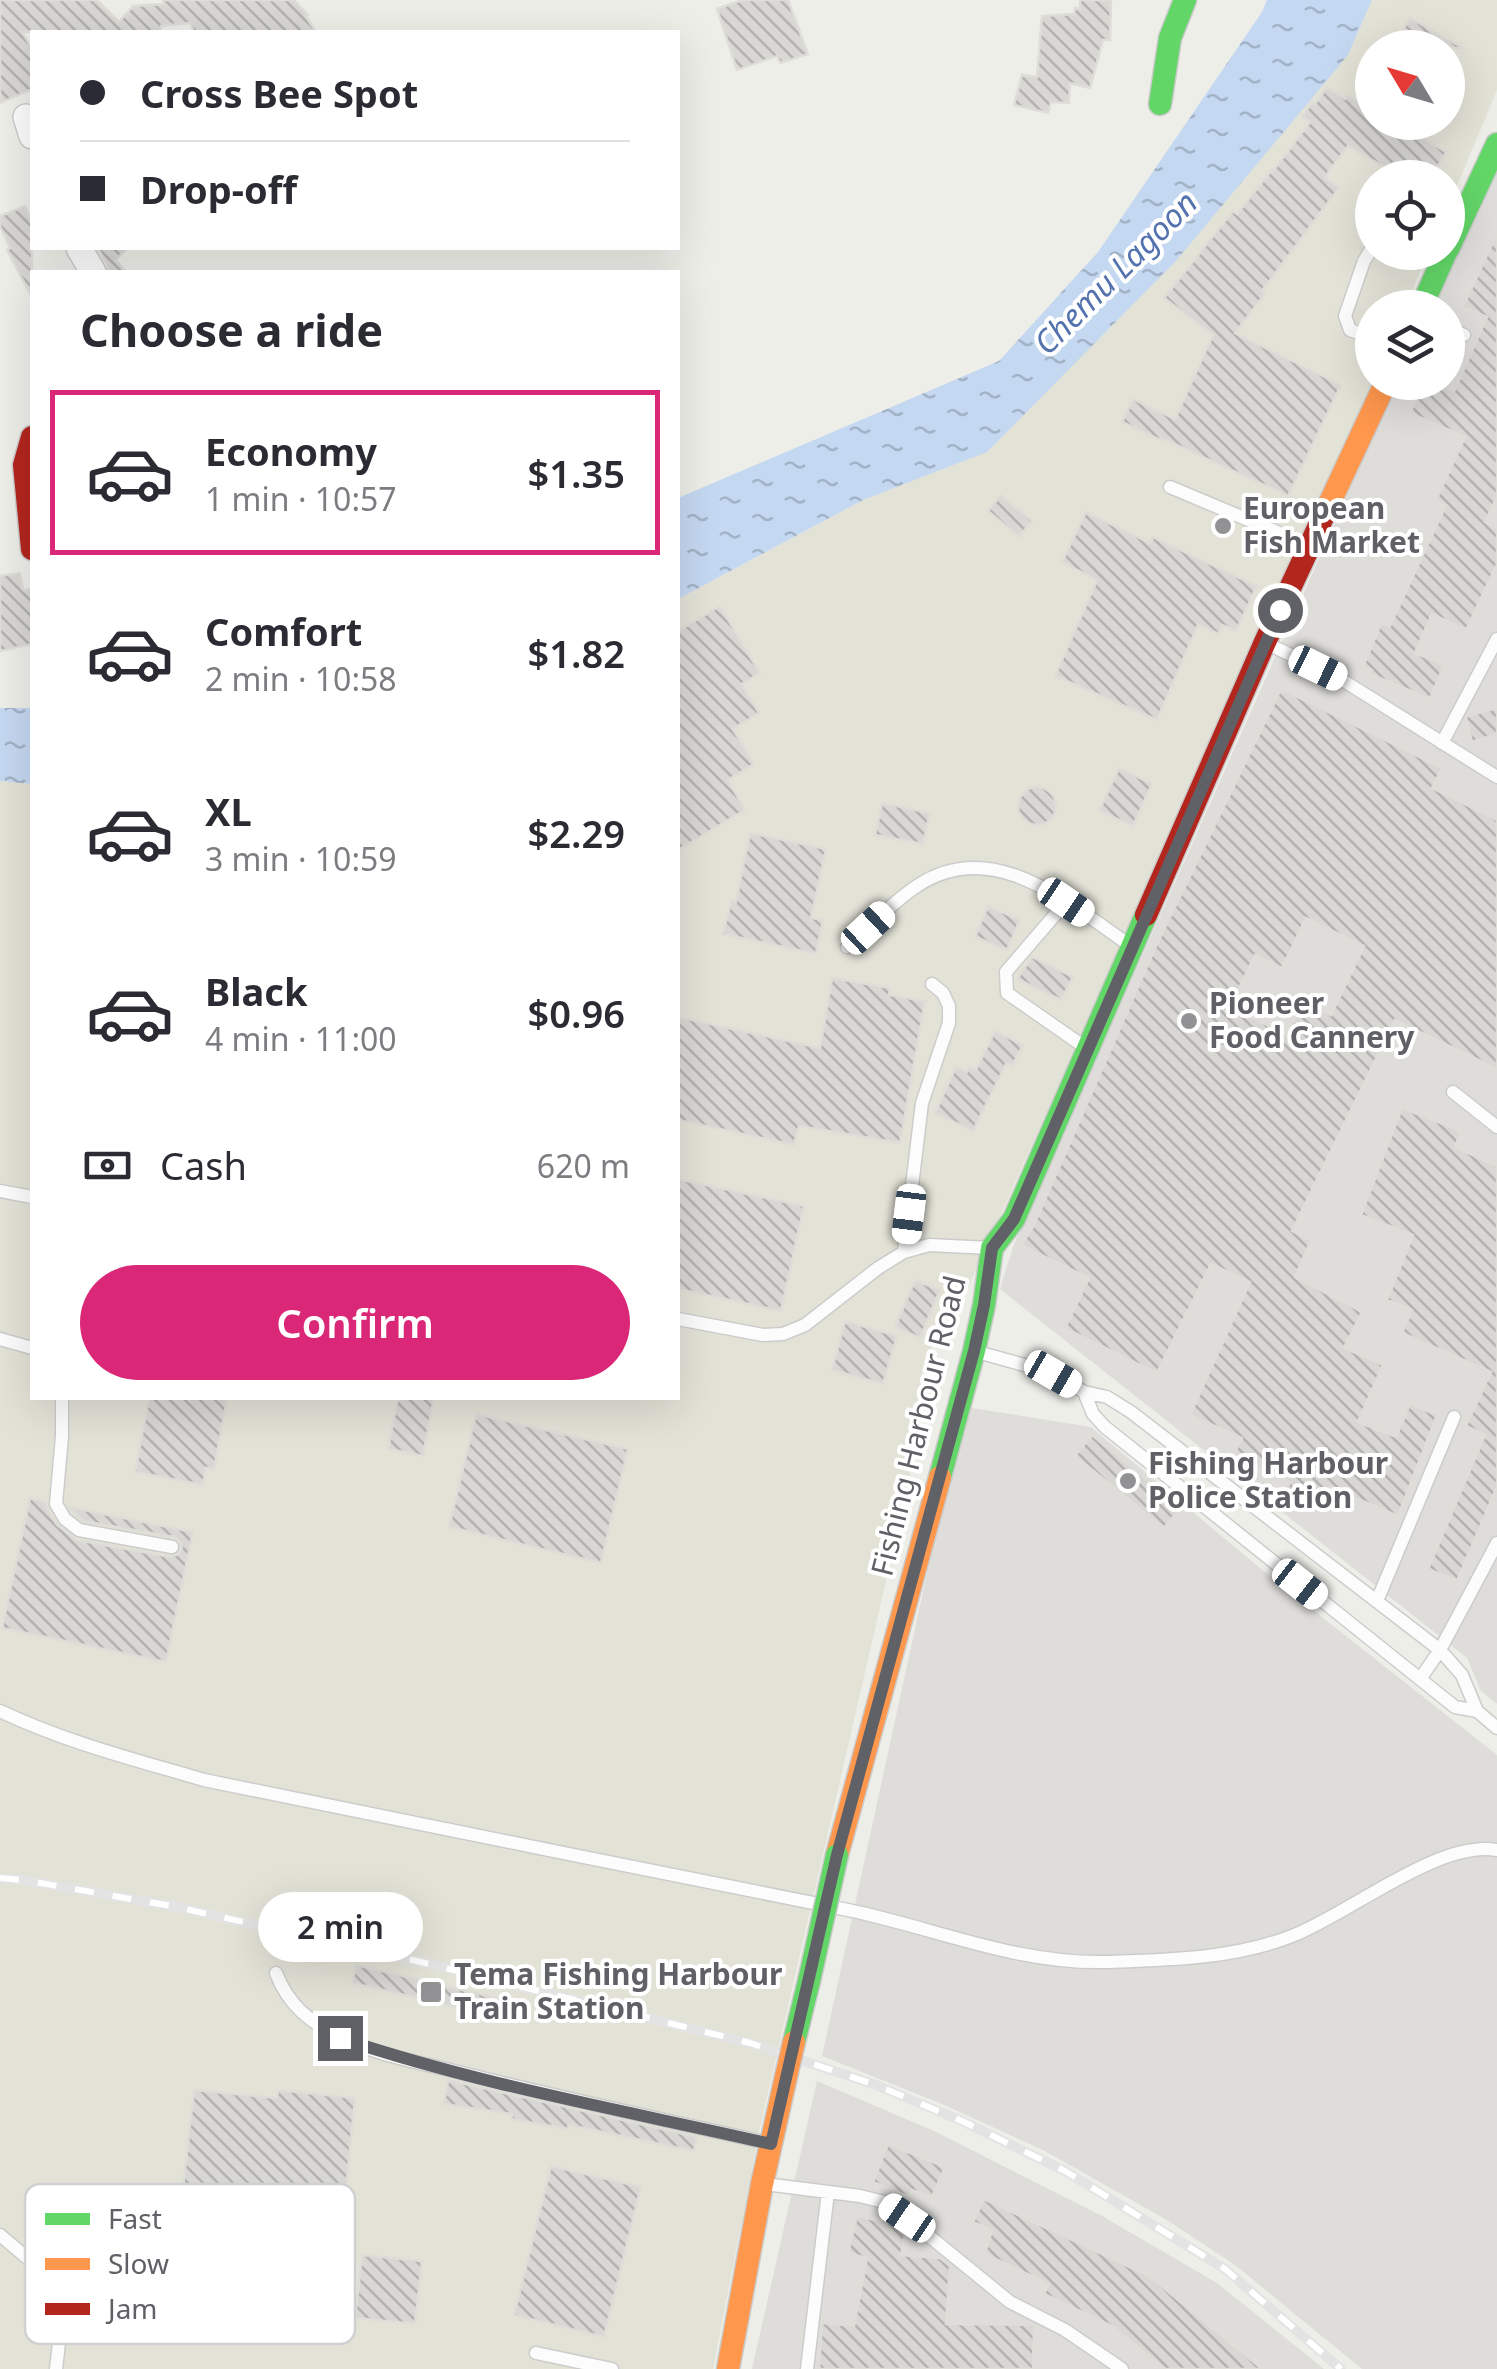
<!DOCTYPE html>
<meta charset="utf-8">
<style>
:root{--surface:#fff;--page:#f2f2f3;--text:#2b2b33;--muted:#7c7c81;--line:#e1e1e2;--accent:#db2777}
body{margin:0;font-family:"Noto Sans",sans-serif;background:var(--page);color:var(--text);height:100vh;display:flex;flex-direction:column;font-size:38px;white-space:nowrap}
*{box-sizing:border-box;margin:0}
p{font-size:32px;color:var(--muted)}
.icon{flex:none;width:55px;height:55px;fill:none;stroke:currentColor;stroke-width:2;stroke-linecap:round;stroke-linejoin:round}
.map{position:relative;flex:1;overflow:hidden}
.drawer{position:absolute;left:30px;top:270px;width:650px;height:1130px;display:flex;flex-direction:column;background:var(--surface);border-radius:0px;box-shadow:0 10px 40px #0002}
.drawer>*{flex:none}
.banner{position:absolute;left:30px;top:30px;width:650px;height:220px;border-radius:0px;box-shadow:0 10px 40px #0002;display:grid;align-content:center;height:220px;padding:0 50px;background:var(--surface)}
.needle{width:65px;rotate:308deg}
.tools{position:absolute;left:1355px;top:30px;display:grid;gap:20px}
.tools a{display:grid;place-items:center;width:110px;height:110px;border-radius:50%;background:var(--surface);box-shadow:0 10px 40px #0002;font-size:50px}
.end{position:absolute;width:45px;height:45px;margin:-22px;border:12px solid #606166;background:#fff;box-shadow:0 0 0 5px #fff}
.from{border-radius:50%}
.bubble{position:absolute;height:70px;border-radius:35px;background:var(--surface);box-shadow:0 10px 40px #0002;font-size:32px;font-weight:600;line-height:70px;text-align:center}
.car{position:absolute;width:30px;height:60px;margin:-30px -15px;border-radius:12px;box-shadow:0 0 8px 2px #0007;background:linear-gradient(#fff 24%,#345 0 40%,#fff 0 76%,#345 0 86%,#fff 0)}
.banner b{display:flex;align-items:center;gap:35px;height:95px;font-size:38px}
.banner b+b{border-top:2px solid var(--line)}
.banner i{width:25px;height:25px;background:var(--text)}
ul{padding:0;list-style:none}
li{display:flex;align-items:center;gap:30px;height:165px;margin:0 20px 15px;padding:0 30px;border:5px solid transparent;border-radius:0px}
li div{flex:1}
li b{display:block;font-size:38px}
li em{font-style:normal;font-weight:600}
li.selected{border-color:var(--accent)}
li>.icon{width:90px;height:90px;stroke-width:1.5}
h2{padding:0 50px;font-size:45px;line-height:120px}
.pay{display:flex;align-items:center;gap:25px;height:110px;padding:0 50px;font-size:38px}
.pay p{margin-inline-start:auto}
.primary-button{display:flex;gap:20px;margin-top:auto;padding:20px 50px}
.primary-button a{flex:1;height:115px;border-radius:60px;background:var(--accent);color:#fff;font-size:40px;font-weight:600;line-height:115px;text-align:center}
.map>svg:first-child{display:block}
.commercial{fill:#e3e2d7;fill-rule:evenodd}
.industrial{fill:#deddda}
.water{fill:url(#water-ripples)}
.building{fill:url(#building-back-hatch);stroke:#deddd8;stroke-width:2.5;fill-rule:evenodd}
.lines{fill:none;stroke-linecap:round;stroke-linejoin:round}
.lane-casing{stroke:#cccccb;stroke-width:15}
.street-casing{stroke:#cccccb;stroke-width:28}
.fast-casing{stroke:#cacaca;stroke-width:25}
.slow-casing{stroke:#cacaca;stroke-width:25}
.jam-casing{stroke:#cacaca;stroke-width:25}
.lane{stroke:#fcfcfc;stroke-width:12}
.street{stroke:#fcfcfc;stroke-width:25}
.fast{stroke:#63d668;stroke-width:22}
.slow{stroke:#ff974d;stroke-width:22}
.jam{stroke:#b3261e;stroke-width:22}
.rail-casing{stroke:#e3e3e3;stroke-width:10}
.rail{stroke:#fff;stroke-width:6;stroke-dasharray:19;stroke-linecap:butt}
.fast-bridge-casing{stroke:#cacaca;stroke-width:25;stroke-linecap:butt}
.slow-bridge-casing{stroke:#cacaca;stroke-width:25;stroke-linecap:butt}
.fast-bridge{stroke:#63d668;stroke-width:22}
.slow-bridge{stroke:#ff974d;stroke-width:22}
.route{stroke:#606166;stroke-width:12}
.poi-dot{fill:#929294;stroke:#fff;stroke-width:4}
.labels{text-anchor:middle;stroke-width:8;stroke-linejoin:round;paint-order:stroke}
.poi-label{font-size:30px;font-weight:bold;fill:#606166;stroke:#fff;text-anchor:start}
.street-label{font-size:30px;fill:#606166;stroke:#fff}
.water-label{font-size:32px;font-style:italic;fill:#5472ae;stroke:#fff}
.key{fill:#fff;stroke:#cfd0d1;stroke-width:2.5}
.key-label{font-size:28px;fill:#606166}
</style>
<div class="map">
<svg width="1497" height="2369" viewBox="0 0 1497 2369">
<defs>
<pattern id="water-ripples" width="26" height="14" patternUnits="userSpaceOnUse" patternTransform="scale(2.5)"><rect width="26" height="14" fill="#c5d8f1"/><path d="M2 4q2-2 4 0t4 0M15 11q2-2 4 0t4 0" fill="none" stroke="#a3b3c7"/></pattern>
<pattern id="building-back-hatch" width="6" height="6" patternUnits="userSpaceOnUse" patternTransform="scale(2.5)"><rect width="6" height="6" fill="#d8d7d4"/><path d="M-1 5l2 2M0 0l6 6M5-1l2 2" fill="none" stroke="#b3b2b0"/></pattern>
</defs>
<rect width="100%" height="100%" fill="#eeeee9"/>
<path class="commercial" d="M1372,0H1497V90L1448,207V178H1372V252L1428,253L1405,307L1372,308L1373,383L966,1292L941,1314L908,1437L910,1477L761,2123L713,2369H0V781L32,784V1398H678V599L863,500L987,452L1348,55ZM1372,48H1448V122H1372Z"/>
<path class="industrial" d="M1497,166V1704L1481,1691L1467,1658L1000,1289L1013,1247L1397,383L1448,382V308L1432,307Z
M966,1407L1091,1427L1260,1568L1497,1755V2369H1362L1235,2265L1167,2220L1043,2150L942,2104L822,2056L953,1454Z
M817,2081L934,2131L1102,2216L1217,2283L1324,2369H752Z"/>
<path class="water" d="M1267,0H1372L1348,55L1176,261L987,452L863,500L678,599V498L999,361L1098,252L1262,12Z
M0,708H32V784L0,781Z"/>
<path class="building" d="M0,0H97L119,22L133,6L163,4V0H294L308,15L306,17L316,32H194L190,23L161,26V32H22L32,48V89L0,103Z
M742,0H788L808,54L780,63L777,56L737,70L717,9Z
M1080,0H1111L1110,40H1103L1090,88L1070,83L1069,103L1051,102L1048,113L1014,105L1022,75L1037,77L1042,16L1074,14L1075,8L1080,9Z
M1410,18L1463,48H1424L1400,34Z
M1327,87L1345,99L1347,95L1372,110V122H1395L1446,152L1431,178H1403L1348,146L1325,177L1339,188L1262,291L1265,294L1235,333L1341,385L1288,496L1161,438L1160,440L1122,422L1133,399L1175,419L1213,335L1164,298L1233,211L1237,214L1271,171L1272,172L1310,122L1302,117L1312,102L1315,104Z
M25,206L32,222V297L7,250L10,248L0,226V216Z
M1497,233V497L1485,522L1497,528V564L1466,630L1432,614L1415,653L1444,665L1430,699L1370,674L1372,670L1363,667L1381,623L1390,626L1446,505L1436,500L1465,437L1410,413L1424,382H1435L1454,391L1487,317L1463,307Z
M98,248H127L116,260L126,272H109L107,264Z
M1001,495L1032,521L1019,537L988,511Z
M1086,512L1150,543L1153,537L1257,586L1236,631L1222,625L1219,634L1198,625L1157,720L1055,676L1097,580L1062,562Z
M20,573L23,590L32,589V644L0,651V576Z
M720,606L760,673L742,684L759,713L733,729L754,764L728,780L745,810L678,850V631Z
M1281,689L1442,768L1432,788L1497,820V1069L1395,1020L1292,1231L1311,1240L1295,1277L1362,1312L1344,1348L1383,1365L1358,1422L1396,1437L1410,1404L1437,1415L1398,1516L1330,1487L1321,1506L1286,1490L1290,1482L1234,1454L1242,1438L1190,1415L1250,1282L1211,1264L1157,1373L1065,1328L1089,1278L1021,1245L1033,1227L1156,946ZM1306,918L1364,946L1331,1015L1303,1002L1287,1035L1230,1007L1255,955L1282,968Z
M1497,708V734L1472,742L1466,719L1467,716Z
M1119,768L1152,784L1133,826L1099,811Z
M1018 806a19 19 0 1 1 38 0a19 19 0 1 1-38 0Z
M882,803L930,813L923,844L875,835Z
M750,833L826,849L811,918L823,920L816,954L723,934L731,901L736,902Z
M988,906L1020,920L1007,950L975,937Z
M1032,957L1073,977L1061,1000L1017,979Z
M832,978L890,988L889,995L925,1001L900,1143L799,1126L794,1145L678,1120V1017L820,1048Z
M995,1031L1023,1045L1012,1066L1006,1064L973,1131L935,1113L956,1067L967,1072L969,1067L976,1070Z
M1402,1108L1461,1131L1455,1147L1497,1166V1487L1457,1581L1428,1569L1485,1435L1466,1426L1491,1372L1402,1333L1412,1310L1387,1300L1413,1235L1361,1215Z
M678,1179L804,1206L781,1311L678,1289Z
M915,1280L940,1290L920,1338L895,1327Z
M845,1321L897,1336L883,1384L832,1370Z
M149,1398H217L227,1400L214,1469L206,1468L203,1485L135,1472Z
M398,1398H434L423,1456L388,1449Z
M476,1414L628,1449L601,1563L449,1527Z
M1092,1435L1181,1507L1164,1528L1075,1456Z
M30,1498L46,1502L47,1509L57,1525L77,1540L170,1557L179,1554L182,1548L179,1540L174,1537L83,1521L69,1507L193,1532L166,1662L2,1628Z
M356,1965L510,2001L506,2018L352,1983Z
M448,2080L697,2137L694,2151L569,2125L568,2129L511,2119L512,2114L444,2104Z
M194,2090L277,2098L278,2090L355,2098L343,2222L257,2214L256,2221L180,2213Z
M888,2144L945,2167L932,2197L912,2190L909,2197L873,2182Z
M551,2166L641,2187L604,2337L514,2315Z
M984,2199L1149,2276L1262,2369H1165L1112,2326L1044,2294L1049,2284L985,2254L992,2230L973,2222Z
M857,2216L899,2225L906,2230L901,2255L940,2258L950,2266L946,2324L1034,2325L1033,2369H819L822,2323L854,2326L867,2258L848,2253Z
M362,2255L422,2261L415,2324L355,2318Z"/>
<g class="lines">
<g class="lane-casing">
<path id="lane" d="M1372,248L1364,261L1345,316L1350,330L1372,338
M1448,328L1464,335
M1170,487L1308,545
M1266,643L1344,681L1497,777
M1442,743L1497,639
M1066,902L1006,972L1007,993L1086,1048
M847,947C870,927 891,903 917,886C993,835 1069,904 1131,946
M1453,1092L1497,1127
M0,1191L32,1197
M904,1252L922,1103L949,1023V1006L943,993L932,984
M678,1319L763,1335L783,1334L805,1325L878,1268L904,1252L929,1245L991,1248
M0,1339L32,1348
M974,1351L1053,1373L1084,1392L1107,1397L1131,1412L1440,1650L1462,1675L1477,1711
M1084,1392L1093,1414L1105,1427L1455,1707L1477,1711L1497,1728
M62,1398V1436L56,1504L65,1519L79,1530L172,1547
M1377,1601L1454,1417
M1420,1679L1440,1650L1497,1543
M0,1711C65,1742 136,1760 204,1780C419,1824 633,1867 848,1910C935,1928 1015,1964 1106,1962C1168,1960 1233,1959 1292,1936C1349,1914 1438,1840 1497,1850
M276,1973C288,2004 308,2021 338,2036C374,2055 423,2063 462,2073C564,2099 666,2120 768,2143
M765,2184L860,2196L884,2202L907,2218L1010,2302L1065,2330L1122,2369
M0,2235L45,2273L63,2308L56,2369
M536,2353L612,2369
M807,2369L828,2192"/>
</g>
<g class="street-casing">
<path id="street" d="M26,117L32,136
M79,248L93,272"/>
</g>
<g class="fast-casing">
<path id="fast" d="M1160,104L1170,38L1185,0
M1448,249L1497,144
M1421,308L1446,252
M940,1477L974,1351L984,1305L992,1248L1014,1219L1146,915
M794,2042L809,1981"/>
</g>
<g class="slow-casing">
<path id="slow" d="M1324,515L1386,382
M837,1855L940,1477
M728,2369L762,2184L787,2072"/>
</g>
<g class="jam-casing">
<path id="jam" d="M32,437L24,465L32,549
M1146,915L1265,642L1324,515"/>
</g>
<use href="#lane" class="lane"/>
<use href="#street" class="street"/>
<use href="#fast" class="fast"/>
<use href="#slow" class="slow"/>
<use href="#jam" class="jam"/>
<g class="rail-casing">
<path id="rail" d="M0,1878L23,1880L177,1907L421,1962L750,2043L876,2085L962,2121L1065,2171L1225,2269L1341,2369"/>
</g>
<use href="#rail" class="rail"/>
<g class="fast-bridge-casing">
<path id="fast-bridge" d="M809,1981L837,1855"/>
</g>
<g class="slow-bridge-casing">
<path id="slow-bridge" d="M787,2072L794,2042"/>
</g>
<use href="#fast-bridge" class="fast-bridge"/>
<use href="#slow-bridge" class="slow-bridge"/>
</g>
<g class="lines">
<path class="route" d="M340,2038C480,2085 627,2111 771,2144L837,1855L974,1351L984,1305L992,1248L1014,1219L1280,610"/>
</g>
<g class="poi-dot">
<circle cx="1223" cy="526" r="10"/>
<circle cx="1189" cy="1021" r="10"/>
<circle cx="1128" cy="1481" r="10"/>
<rect x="419" y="1980" width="24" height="24" rx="5"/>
</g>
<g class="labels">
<g class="poi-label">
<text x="1243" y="519">European<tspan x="1243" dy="34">Fish Market</tspan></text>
<text x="1209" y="1014">Pioneer<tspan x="1209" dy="34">Food Cannery</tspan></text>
<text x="1148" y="1474">Fishing Harbour<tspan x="1148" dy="34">Police Station</tspan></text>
<text x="454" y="1985">Tema Fishing Harbour<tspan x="454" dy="34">Train Station</tspan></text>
</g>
<g class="street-label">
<text transform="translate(919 1426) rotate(-76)" y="10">Fishing Harbour Road</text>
</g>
<g class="water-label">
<text transform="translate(1116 273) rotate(-45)" y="11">Chemu Lagoon</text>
</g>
</g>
<rect x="25" y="2184" width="330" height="160" rx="15" class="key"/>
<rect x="45" y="2213" width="45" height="12" fill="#63d668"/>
<rect x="45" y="2258" width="45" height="12" fill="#ff974d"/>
<rect x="45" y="2303" width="45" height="12" fill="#b3261e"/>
<g class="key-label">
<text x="108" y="2229">Fast</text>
<text x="108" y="2274">Slow</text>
<text x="108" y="2319">Jam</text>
</g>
</svg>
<div class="tools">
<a><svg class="needle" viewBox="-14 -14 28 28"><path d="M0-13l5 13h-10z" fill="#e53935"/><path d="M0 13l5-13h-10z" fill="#7c7c81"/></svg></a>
<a><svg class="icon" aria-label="locate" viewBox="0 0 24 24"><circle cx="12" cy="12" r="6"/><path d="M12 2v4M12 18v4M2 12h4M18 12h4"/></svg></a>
<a><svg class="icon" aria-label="layers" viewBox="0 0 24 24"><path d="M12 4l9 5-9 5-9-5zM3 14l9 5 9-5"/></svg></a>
</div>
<i class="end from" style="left:1280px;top:610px"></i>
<i class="end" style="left:340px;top:2038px"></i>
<div class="bubble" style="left:258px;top:1892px;width:165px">2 min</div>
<i class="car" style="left:1318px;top:668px;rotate:116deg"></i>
<i class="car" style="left:1066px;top:902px;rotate:124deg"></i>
<i class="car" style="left:868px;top:928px;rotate:47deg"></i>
<i class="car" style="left:909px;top:1214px;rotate:187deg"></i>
<i class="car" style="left:1053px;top:1374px;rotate:120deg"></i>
<i class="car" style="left:1300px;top:1584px;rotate:128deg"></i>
<i class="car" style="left:907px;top:2218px;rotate:304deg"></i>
<div class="banner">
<b><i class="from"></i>Cross Bee Spot</b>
<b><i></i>Drop-off</b>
</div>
<section class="drawer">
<h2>Choose a ride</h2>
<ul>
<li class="selected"><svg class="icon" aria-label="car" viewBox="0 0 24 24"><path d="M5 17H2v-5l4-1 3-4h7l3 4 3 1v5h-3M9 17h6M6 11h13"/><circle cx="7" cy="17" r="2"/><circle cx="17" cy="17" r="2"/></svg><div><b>Economy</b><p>1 min · 10:57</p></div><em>$1.35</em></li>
<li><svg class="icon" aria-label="car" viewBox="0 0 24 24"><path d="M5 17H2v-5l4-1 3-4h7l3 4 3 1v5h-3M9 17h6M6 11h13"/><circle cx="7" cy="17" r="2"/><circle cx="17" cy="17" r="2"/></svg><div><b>Comfort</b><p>2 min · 10:58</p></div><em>$1.82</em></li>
<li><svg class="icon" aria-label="car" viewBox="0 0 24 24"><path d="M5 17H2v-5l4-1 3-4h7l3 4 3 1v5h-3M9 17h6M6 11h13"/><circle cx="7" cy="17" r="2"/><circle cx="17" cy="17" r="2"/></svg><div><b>XL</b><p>3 min · 10:59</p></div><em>$2.29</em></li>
<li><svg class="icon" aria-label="car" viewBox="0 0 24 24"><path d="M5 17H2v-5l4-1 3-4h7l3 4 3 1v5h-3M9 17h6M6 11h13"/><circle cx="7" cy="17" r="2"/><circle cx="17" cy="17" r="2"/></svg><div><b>Black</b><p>4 min · 11:00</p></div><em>$0.96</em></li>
</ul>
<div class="pay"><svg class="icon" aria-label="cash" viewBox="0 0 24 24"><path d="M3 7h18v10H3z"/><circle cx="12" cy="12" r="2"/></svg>Cash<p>620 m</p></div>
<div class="primary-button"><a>Confirm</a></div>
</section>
</div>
